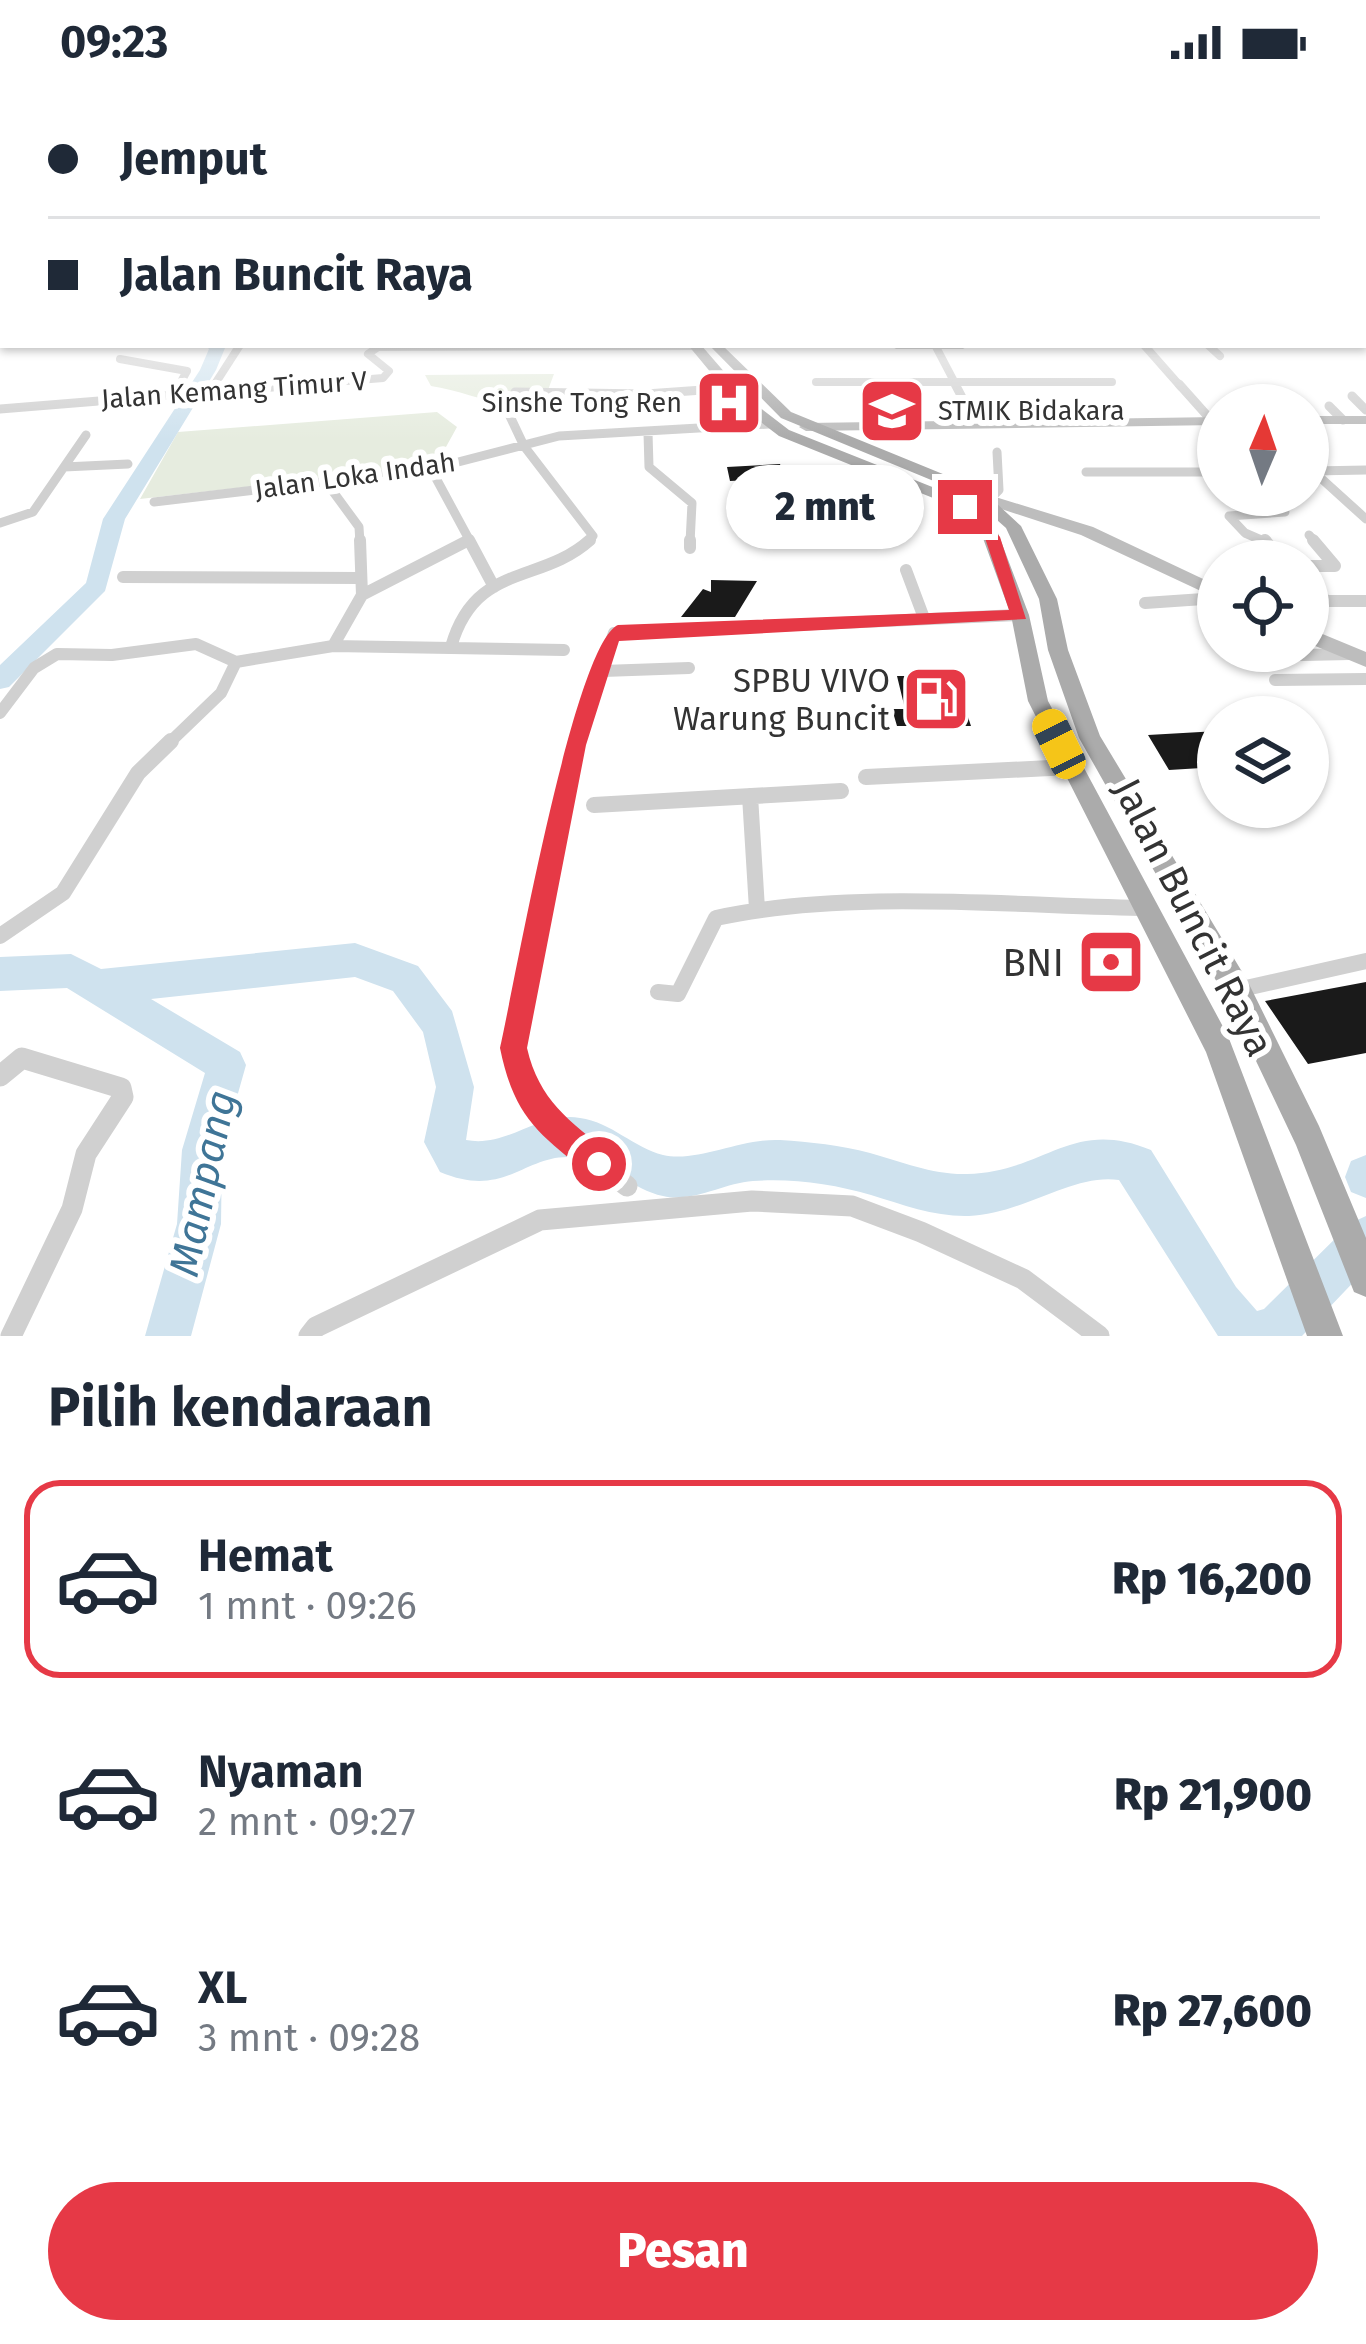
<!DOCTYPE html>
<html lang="id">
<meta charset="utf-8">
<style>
:root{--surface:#fff;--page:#f2f2f3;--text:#1f2937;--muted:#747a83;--line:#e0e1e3;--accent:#e63946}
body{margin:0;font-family:"Fira Sans",sans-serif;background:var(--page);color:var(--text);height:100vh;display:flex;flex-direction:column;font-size:45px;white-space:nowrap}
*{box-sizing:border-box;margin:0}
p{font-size:39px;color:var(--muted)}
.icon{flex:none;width:66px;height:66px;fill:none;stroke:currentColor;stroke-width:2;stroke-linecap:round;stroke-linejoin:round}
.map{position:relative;height:1252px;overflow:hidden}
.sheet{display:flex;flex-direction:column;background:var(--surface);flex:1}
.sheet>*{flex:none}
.top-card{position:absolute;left:0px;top:0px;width:1368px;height:264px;box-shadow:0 3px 9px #0004;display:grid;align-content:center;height:264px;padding:0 48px;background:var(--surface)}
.needle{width:78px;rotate:2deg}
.tools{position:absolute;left:1197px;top:300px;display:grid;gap:24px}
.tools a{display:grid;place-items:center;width:132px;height:132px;border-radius:50%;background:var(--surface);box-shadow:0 3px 9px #0004;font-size:60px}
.end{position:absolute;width:54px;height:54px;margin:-27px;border:15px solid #e63946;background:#fff;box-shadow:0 0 0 6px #fff}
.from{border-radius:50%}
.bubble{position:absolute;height:84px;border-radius:42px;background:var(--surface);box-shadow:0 3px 9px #0004;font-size:39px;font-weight:800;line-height:84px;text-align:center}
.car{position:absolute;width:36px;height:72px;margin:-36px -18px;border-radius:15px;box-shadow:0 0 9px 3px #0007;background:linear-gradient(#f5c518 24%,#345 0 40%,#f5c518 0 76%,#345 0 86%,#f5c518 0)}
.top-card b{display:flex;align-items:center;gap:42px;height:114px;font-size:45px}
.top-card b+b{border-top:3px solid var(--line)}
.top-card i{width:30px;height:30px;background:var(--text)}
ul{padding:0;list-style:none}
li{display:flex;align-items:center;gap:36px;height:198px;margin:0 24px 18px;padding:0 24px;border:6px solid transparent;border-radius:36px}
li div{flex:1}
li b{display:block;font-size:45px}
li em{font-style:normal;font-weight:800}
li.current{border-color:var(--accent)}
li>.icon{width:108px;height:108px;stroke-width:1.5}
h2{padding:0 48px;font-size:54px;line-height:144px}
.cta{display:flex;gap:24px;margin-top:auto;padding:24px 48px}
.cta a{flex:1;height:138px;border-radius:72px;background:var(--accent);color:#fff;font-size:48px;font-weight:800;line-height:138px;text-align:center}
.status{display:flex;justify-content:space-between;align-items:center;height:84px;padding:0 60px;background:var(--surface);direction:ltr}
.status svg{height:33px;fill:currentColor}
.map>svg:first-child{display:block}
.green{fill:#e6ecdf}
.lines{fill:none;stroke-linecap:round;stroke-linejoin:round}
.river{fill:#cfe2ee;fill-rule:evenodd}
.building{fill:#1a1a1a}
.street-far4{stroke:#d0d0d0;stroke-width:8}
.street-far3{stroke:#d0d0d0;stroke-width:9}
.street-far2{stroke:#d0d0d0;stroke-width:12}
.street-far1{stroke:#d0d0d0;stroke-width:16}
.street{stroke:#d0d0d0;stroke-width:21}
.secondary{fill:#bdbdbd;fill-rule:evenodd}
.primary{fill:#ababab;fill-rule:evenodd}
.route{fill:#e63946}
.labels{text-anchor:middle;stroke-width:12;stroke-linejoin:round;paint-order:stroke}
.far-street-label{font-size:27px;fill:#333;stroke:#fff}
.far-poi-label{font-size:27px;fill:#333;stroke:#fff;text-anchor:end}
.poi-label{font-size:33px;fill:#333;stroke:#fff;text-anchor:end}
.near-street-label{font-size:39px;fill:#333;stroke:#fff}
.near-poi-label{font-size:39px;fill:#333;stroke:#fff;text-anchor:end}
.near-water-label{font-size:42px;font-style:italic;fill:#3f7597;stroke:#fff}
</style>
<div class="status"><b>09:23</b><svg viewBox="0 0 49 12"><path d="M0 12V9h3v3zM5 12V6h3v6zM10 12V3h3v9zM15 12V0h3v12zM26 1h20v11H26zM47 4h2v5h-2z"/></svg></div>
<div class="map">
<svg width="1366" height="1252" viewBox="0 0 1366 1252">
<rect width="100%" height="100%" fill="#fff"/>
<path class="green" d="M554,290L542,322C506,328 467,307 431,302L425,291Z
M437,328L457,343L436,381L140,415L178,348Z"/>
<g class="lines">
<path class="river" d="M205,261L225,264L216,286L125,435L105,507L9,603L0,605V581L86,499L103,435L200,286L209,265Z
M355,859L418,882L452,927L474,1003L466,1056C508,1064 539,1027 580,1034C611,1038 634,1064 663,1071C697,1079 741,1054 780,1056C810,1058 841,1061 870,1069C903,1078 933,1091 967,1090C1046,1088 1071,1033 1151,1066L1236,1203L1257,1227L1264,1225L1351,1139L1366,1132V1185L1302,1252H1218L1119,1096C1073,1089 1023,1130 969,1132C935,1133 904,1121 871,1111C834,1100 791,1094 753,1097C723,1099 694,1119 663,1112C633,1106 609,1079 580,1074C526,1065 509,1117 440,1088L424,1058L436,1003L423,948L393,907L355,893L151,915L240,968L246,981L222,1066L221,1140L191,1252H145L177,1140L182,1066L205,989L67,904L0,907V873L71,870L101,885Z
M1366,1071V1114L1351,1108L1345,1093L1351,1077Z"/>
</g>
<path class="building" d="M780,380L785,394L730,397L727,383Z
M711,496L757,497L735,533H681L703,505L711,508Z
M897,592H941L952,627H966L971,642H897L892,625H905Z
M1218,647V683L1169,686L1148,651Z
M1366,898V969L1308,980L1265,917Z"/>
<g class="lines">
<path class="street-far4" d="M935,261L957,303
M1144,261L1181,303
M1208,261L1220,272
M120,275L187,287L178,303
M816,298H1112
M213,303L240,261
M273,303L383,294L389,287L368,270L378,263L694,262"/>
<path class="street-far3" d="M955,300L975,338
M1179,300L1212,337
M210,307L215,300
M515,308L646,310L731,304
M174,309L179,300
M1352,312L1366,326
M1295,314L1302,321
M1329,322L1343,336
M0,325L310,300
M507,326L524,362L593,452L588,459
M648,349L649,383L692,419L690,459
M64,383L128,380
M431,385L471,459
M1313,387L1366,435
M1313,387L1366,386
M1086,388H1218
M326,398L359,443L360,459
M989,416L999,406L997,368
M154,418L431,385L559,352L769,340
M0,439L33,428L86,351
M1309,451L1316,459
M1268,459L1245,449L1229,432L1285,428L1269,411"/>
<path class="street-far2" d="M469,456L494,503
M1265,456L1282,477
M690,464V456
M1308,482H1335L1313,456
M906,486L924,534
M123,493L359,494
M1308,495L1325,516
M362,511L467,457
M1308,517H1366
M1145,519L1218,514
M333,562L362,511L360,456
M451,563C475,478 540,501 590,456
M1264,572L1350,570
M236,578L333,562L564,566
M603,587L689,584
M1275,596L1366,595
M0,629L34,584L57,570L112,571L196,560L236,578L221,609L168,660
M575,660L614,549L1020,531"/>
<path class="street-far1" d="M866,693L1070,683
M750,712L757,825
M594,721L841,707
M0,852L63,809L138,689L171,657
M1237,906L1366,877
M658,908L678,910L716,834C847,805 1014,822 1149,824
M523,919L576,657"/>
<path class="street" d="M524,916C521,931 514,949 514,964C516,1027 583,1068 627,1102
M0,992L22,974L121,1004L123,1013L86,1070L72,1125L11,1252
M309,1252L316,1243L540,1136L752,1117L852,1122L921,1148L1023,1195L1099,1252"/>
<path class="secondary" d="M1366,254V262L1363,261H1365Z
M890,261H969L963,265H896Z
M1308,332H1366V340H1308Z
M1218,333V341L806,347L799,343L806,339Z
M989,411L1093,443L1218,502V515L1081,451L983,419L981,416Z
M1308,544L1366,568V583L1308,559Z"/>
<path class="primary" d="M688,261H701L746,313L789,346L960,414L996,444L1029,531L1048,617L1228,952L1343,1252H1307L1206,968L1028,617L1011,531L980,446L948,420L779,352L736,319Z
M709,261H722L791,328L982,406L1021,442L1057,515L1068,566L1100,652L1247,896L1319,1042L1366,1154V1213L1354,1208L1296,1061L1227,916L1079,654L1048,566L1039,515L1006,444L970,412L781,334Z"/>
</g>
<linearGradient id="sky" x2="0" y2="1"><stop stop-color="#9ec6ea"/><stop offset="0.51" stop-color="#fff"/><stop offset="1" stop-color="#fff" stop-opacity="0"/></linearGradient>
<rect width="1366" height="356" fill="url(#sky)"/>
<path class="route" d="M960,420H971L1000,453L1026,535L619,557L586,661L527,964C539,1016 569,1037 610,1069L614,1080L610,1090L599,1095L589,1090C537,1049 514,1032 500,964C514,902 574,560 618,541L1009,526L985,454Z"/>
<defs>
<g id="hospital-square" transform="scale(3.45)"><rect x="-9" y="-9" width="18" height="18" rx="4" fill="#e63946" stroke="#fff"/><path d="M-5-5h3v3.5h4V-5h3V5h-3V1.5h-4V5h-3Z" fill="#fff"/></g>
<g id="university-square" transform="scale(3.45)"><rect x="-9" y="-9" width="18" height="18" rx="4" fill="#e63946" stroke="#fff"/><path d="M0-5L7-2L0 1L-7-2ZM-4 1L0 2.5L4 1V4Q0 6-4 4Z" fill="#fff"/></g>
<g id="fuel-square" transform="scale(3.45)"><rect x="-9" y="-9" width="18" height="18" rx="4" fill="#e63946" stroke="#fff"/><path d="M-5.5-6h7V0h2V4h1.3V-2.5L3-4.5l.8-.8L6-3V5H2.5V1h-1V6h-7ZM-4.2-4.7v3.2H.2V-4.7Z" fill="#fff"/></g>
<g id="bank-square" transform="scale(3.45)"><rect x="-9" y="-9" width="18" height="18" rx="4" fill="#e63946" stroke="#fff"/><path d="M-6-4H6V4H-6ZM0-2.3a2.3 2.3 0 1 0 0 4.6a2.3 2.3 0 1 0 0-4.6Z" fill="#fff"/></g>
</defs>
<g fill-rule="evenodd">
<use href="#hospital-square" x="729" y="319"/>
<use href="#university-square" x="892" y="327"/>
<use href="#fuel-square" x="936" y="615"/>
<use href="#bank-square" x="1111" y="878"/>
</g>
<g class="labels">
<g class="far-street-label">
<text transform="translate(234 306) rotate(-4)" y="9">Jalan Kemang Timur V</text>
<text transform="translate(355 392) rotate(-8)" y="9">Jalan Loka Indah</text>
</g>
<g class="far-poi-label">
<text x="682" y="328">Sinshe Tong Ren</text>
<text x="938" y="336" text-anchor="start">STMIK Bidakara</text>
</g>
<g class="poi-label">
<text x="890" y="608">SPBU VIVO<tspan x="890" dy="38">Warung Buncit</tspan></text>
</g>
<g class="near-street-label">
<text transform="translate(1194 833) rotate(63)" y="14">Jalan Buncit Raya</text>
</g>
<g class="near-poi-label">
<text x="1064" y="892">BNI</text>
</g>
<g class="near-water-label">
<text transform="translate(202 1099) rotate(-78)" y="15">Mampang</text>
</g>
</g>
</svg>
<div class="tools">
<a><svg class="needle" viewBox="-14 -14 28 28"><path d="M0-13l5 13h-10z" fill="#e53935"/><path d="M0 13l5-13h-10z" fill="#747a83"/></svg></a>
<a><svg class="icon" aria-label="locate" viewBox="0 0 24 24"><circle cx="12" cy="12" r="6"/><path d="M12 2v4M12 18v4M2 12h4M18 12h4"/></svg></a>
<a><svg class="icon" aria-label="layers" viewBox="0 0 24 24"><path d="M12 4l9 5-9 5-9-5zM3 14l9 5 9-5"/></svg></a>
</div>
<i class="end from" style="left:599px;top:1080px"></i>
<i class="end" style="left:965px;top:423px"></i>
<div class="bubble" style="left:726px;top:381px;width:198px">2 mnt</div>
<i class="car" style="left:1059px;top:660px;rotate:334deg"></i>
<div class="top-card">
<b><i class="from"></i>Jemput</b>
<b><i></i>Jalan Buncit Raya</b>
</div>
</div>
<section class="sheet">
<h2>Pilih kendaraan</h2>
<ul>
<li class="current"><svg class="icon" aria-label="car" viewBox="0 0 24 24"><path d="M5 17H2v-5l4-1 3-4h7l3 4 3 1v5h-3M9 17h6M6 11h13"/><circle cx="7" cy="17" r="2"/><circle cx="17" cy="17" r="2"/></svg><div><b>Hemat</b><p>1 mnt · 09:26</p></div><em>Rp 16,200</em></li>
<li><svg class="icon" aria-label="car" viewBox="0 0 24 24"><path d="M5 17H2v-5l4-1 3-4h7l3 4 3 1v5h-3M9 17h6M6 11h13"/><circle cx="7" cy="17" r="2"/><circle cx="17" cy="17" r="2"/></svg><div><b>Nyaman</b><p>2 mnt · 09:27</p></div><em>Rp 21,900</em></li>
<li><svg class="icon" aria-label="car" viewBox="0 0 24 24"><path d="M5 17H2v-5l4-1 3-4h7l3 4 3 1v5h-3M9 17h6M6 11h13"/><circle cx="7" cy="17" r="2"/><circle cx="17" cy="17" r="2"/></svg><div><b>XL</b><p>3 mnt · 09:28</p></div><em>Rp 27,600</em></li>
</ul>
<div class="cta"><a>Pesan</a></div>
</section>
